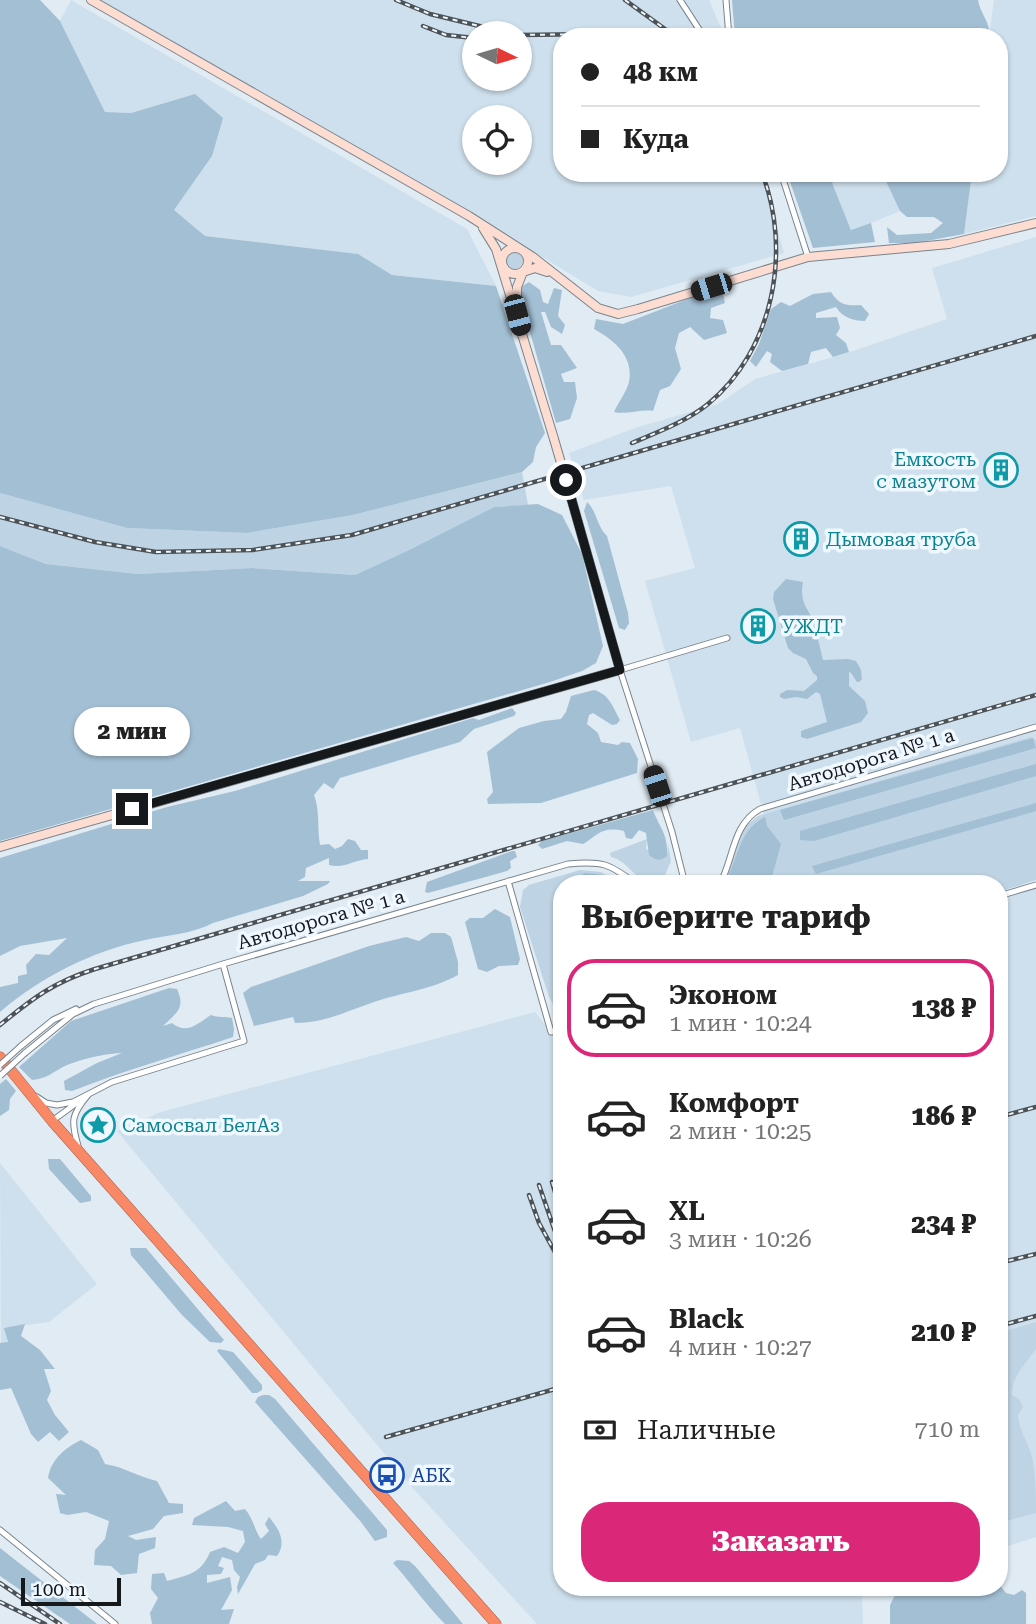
<!DOCTYPE html>
<html lang="ru">
<meta charset="utf-8">
<style>
:root{--surface:#fff;--page:#f2f2f2;--text:#222;--muted:#767676;--line:#e0e0e0;--accent:#db2777}
body{margin:0;font-family:"Roboto Serif",serif;background:var(--page);color:var(--text);height:100vh;display:flex;flex-direction:column;font-size:26px;white-space:nowrap}
*{box-sizing:border-box;margin:0}
p{font-size:23px;color:var(--muted)}
.icon{flex:none;width:38px;height:38px;fill:none;stroke:currentColor;stroke-width:2;stroke-linecap:round;stroke-linejoin:round}
.map{position:relative;flex:1;overflow:hidden}
.drawer{position:absolute;left:553px;top:875px;width:455px;height:721px;display:flex;flex-direction:column;background:var(--surface);border-radius:28px;box-shadow:0 2px 5px #0004}
.drawer>*{flex:none}
.hud{position:absolute;left:553px;top:28px;width:455px;height:154px;border-radius:28px;box-shadow:0 2px 5px #0004;display:grid;align-content:center;height:154px;padding:0 28px;background:var(--surface)}
.needle{width:46px;rotate:95deg}
.controls{position:absolute;left:462px;top:21px;display:grid;gap:14px}
.controls a{display:grid;place-items:center;width:70px;height:70px;border-radius:50%;background:var(--surface);box-shadow:0 2px 5px #0004;font-size:35px}
.scale{position:absolute;left:21px;bottom:18px;width:100px;box-sizing:border-box;padding-left:7px;border:4px solid #15191c;border-top:0;font-size:19px;line-height:24px;white-space:nowrap;color:#15191c;-webkit-text-stroke:5px #eff8ff;paint-order:stroke}
.end{position:absolute;width:32px;height:32px;margin:-16px;border:9px solid #15191c;background:#fff;box-shadow:0 0 0 4px #fff}
.from{border-radius:50%}
.bubble{position:absolute;height:49px;border-radius:24px;background:var(--surface);box-shadow:0 2px 5px #0004;font-size:23px;font-weight:800;line-height:49px;text-align:center}
.car{position:absolute;width:21px;height:42px;margin:-21px -10px;border-radius:9px;box-shadow:0 0 5px 2px #0007;background:linear-gradient(#222 24%,#8ab4d8 0 40%,#222 0 76%,#8ab4d8 0 86%,#222 0)}
.hud b{display:flex;align-items:center;gap:24px;height:66px;font-size:26px}
.hud b+b{border-top:2px solid var(--line)}
.hud i{width:18px;height:18px;background:var(--text)}
ul{padding:0;list-style:none}
li{display:flex;align-items:center;gap:21px;height:98px;margin:0 14px 10px;padding:0 14px;border:4px solid transparent;border-radius:28px}
li div{flex:1}
li b{display:block;font-size:26px}
li em{font-style:normal;font-weight:800}
li.active{border-color:var(--accent)}
li>.icon{width:63px;height:63px;stroke-width:1.5}
h2{padding:0 28px;font-size:32px;line-height:84px}
.pay{display:flex;align-items:center;gap:18px;height:77px;padding:0 28px;font-size:26px}
.pay p{margin-inline-start:auto}
.cta{display:flex;gap:14px;margin-top:auto;padding:14px 28px}
.cta a{flex:1;height:80px;border-radius:28px;background:var(--accent);color:#fff;font-size:28px;font-weight:800;line-height:80px;text-align:center}
.map>svg:first-child{display:block}
.built{fill:#cee0ed;fill-rule:evenodd}
.green{fill:#bed3e3}
.forest{fill:#a3bfd4}
.lines{fill:none;stroke-linecap:round;stroke-linejoin:round}
.street-casing{stroke:#7a848c;stroke-width:7}
.secondary-casing{stroke:#7a848c;stroke-width:10}
.highway-casing{stroke:#a9624c;stroke-width:11}
.street{stroke:#fff;stroke-width:5}
.secondary{stroke:#fddcd1;stroke-width:8}
.highway{stroke:#f98966;stroke-width:10}
.rail-casing{stroke:#4c5256;stroke-width:4.5}
.rail{stroke:#eff8ff;stroke-width:2;stroke-dasharray:5;stroke-linecap:butt}
.street-bridge-casing{stroke:#7a848c;stroke-width:7;stroke-linecap:butt}
.secondary-bridge-casing{stroke:#7a848c;stroke-width:10;stroke-linecap:butt}
.street-bridge{stroke:#fff;stroke-width:5}
.secondary-bridge{stroke:#fddcd1;stroke-width:8}
.route{stroke:#15191c;stroke-width:9}
.labels{text-anchor:middle;stroke-width:7;stroke-linejoin:round;paint-order:stroke}
.culture-label{font-size:19px;fill:#0d838f;stroke:#eff8ff;text-anchor:start}
.street-label{font-size:19px;fill:#15191c;stroke:#eff8ff}
.transit-label{font-size:19px;fill:#164399;stroke:#eff8ff;text-anchor:start}
</style>
<div class="map">
<svg width="1036" height="1624" viewBox="0 0 1036 1624">
<rect width="100%" height="100%" fill="#e0ebf3"/>
<path class="built" d="M71,0L467,229L496,286L392,275L357,254L205,236L174,210L212,156L195,94L131,113L105,112L60,21Z
M101,0H709L725,37H562V173H762L784,253L631,297L598,291L472,214ZM474,33H520V79H474ZM474,117H520V163H474Z
M994,0H1036V216L964,234L972,173H999V37H989Z
M855,173H882L900,211L852,231L831,182Z
M1036,237V748L767,826L740,728L691,742L645,581L695,568L671,486L584,500L569,453L635,428L718,404L755,379L841,355L947,319L932,268Z
M1036,883V1537L999,1549V895Z
M535,1012L551,1032L562,1029V1587H887L862,1596L863,1624H537L412,1487L117,1131L161,1112Z
M0,1163L97,1284L49,1322L5,1328L8,1343L1,1344Z"/>
<path class="green" d="M505 260a9 9 0 1 1 18 0a9 9 0 1 1-18 0Z
M522,472L528,505L494,507L409,550L355,575L252,568L138,574L46,564L0,546V493L127,528L247,533L353,515Z
M1031,737L1036,740V880L999,892V884H724L743,828L758,816Z
M647,839L646,849L667,856L668,844L671,861L665,875C635,892 635,863 611,857L610,853Z
M580,870L601,872L622,884L615,881L559,886V903L562,902V1015L555,1008L549,997L520,907L523,890L529,885Z
M1036,1322V1349L1020,1370L1013,1384L1012,1395L1019,1399L1023,1407L1018,1415C1019,1431 1028,1442 1032,1457C1036,1476 1036,1494 1036,1513L999,1523V1333Z"/>
<path class="forest" d="M0,0H40L60,21L105,112L131,113L195,94L223,118L212,156L174,210L205,236L358,254L392,275L496,286L545,433L536,447L533,462L522,472L353,515L247,533L127,528L0,493Z
M732,0H978C980,14 991,22 989,37H735Z
M787,173H855L832,183L851,230L871,223L875,242L813,248Z
M882,173H972L964,234L915,243H889L887,227L897,235L931,233L943,223L934,217H907L900,211Z
M529,282L540,290L543,302L548,304L554,288L562,290L558,316L565,325L562,334L551,327L545,312H541L551,345H561L577,368L561,374L564,382H575L577,398L570,419L556,423L523,308L521,287Z
M708,291L723,293L725,303L711,308L710,318L723,320L727,333L704,340L690,327L679,333L675,348L681,369L670,386L660,390L653,411C640,409 627,415 614,412C618,403 627,391 629,382C634,356 614,340 594,329L596,319L623,324Z
M831,292C839,305 847,306 861,305L869,314L865,321C853,321 842,317 836,307L816,313V318L837,317L840,328L836,335L846,343L849,352L833,357L826,348L811,352L808,364L782,371L770,362L772,354L767,351L756,367L750,361L759,344L771,309L781,302L790,306L813,294Z
M587,502C597,511 597,527 607,536L628,613L629,623L625,630L619,628L584,511Z
M538,504L562,515L582,554L603,646L596,663L582,671L550,682L0,841V546L46,564L138,574L252,568L355,575L409,550L494,507Z
M786,579L803,582C800,597 804,606 813,618L810,626L815,627L823,660L848,659L856,661L861,670L862,679L859,682H857L851,673L849,672V686L865,701L868,713L861,722L807,739L801,737V731L827,722L820,694L816,692L807,699L796,697L784,699L780,697V694L787,690L804,691L817,680V676L813,673L806,659L793,653L788,648L773,599L774,592Z
M594,690C609,694 613,707 620,720L617,724L612,725L593,713L589,715L587,724L598,733L601,742L618,745L622,742L630,743L638,759L637,773L541,803L488,804L487,799L493,792L487,752L519,728L544,721L561,719L566,712L571,696Z
M512,708L516,713L514,716L474,729L460,742L340,778L333,789L324,783L314,795C320,810 317,828 320,845L329,844L335,849L342,846L348,839L355,841L361,850H368V859C354,860 344,869 329,865V858L306,868L305,877L298,881H330L328,884L303,896L213,923C192,934 168,935 145,940C92,951 41,977 0,1012V987L18,983V976L27,974L26,965L36,954L49,955L67,938L20,946L0,956V858L167,807L235,791L473,718L479,720Z
M1033,738L1036,748L784,820L780,810Z
M1036,764V776L814,841L800,840V831Z
M1036,803V811L816,874L812,866Z
M653,810C660,829 668,833 667,856C660,862 656,860 649,855L646,833L639,830L632,839L626,838L624,831C602,826 599,834 583,844L567,841L542,849L538,845L542,841Z
M765,817L767,826L781,844L771,880L767,884H723C740,860 736,832 765,817Z
M512,851H515L517,857L510,861L511,868L507,871L428,893L425,892L427,882Z
M585,873L603,875L618,884H563Z
M495,909L510,917L520,959L518,965L499,966L487,972L478,969L465,922L470,918H483Z
M431,933H445L451,937L458,962V975C430,990 404,992 374,1002C347,1011 325,1023 295,1023L293,1017L254,1026L243,993L251,987L369,946L406,937L419,941Z
M169,988L177,989C186,1009 176,1013 163,1026L172,1023C187,1035 197,1024 211,1015C219,1018 224,1016 232,1018L234,1029L233,1037C179,1055 125,1070 72,1091L65,1090L64,1081L97,1063L122,1053C102,1054 86,1058 67,1065C54,1071 47,1079 32,1080L19,1067L71,1021Z
M6,1079L16,1091L10,1099L9,1110L0,1116V1084Z
M48,1159H60L91,1196V1201L80,1203L49,1169Z
M130,1248H146L224,1340L221,1343L210,1342L182,1315L131,1255Z
M25,1324L21,1336L40,1350L55,1369H44L51,1391L47,1400L55,1415L69,1432L59,1441L50,1432L38,1442L31,1434L11,1388L0,1390V1343L8,1342L4,1328Z
M219,1349L233,1352L262,1385V1390L257,1393H252L217,1351Z
M263,1395H269L275,1399L387,1530V1537L375,1541L361,1522L255,1402L258,1397Z
M81,1440L98,1450L105,1464C124,1467 139,1477 157,1481L169,1503L183,1504V1513L164,1516L153,1529L128,1536L136,1540L156,1537L155,1548L139,1554L137,1573L121,1575L111,1566L94,1565L95,1550L105,1539L109,1521L86,1512L67,1515L60,1513L56,1494L66,1495L48,1478C51,1459 65,1448 81,1440Z
M226,1501L235,1511L245,1509C253,1518 254,1529 261,1539L269,1531L265,1524L269,1517C279,1529 287,1542 277,1556L268,1555L265,1560L255,1564L238,1594L237,1587L240,1577L234,1570L232,1560L222,1557L218,1566L224,1568L221,1574L207,1575V1583L230,1577L232,1590L221,1610L234,1609L229,1624H152L150,1613L158,1598L151,1589L152,1574L164,1573L167,1581C188,1575 201,1574 210,1552L224,1547L238,1553L245,1542L243,1531L228,1527L192,1525L194,1518Z
M0,1548L97,1624H70L0,1576Z
M397,1560L409,1561L415,1566L463,1624H445C426,1605 411,1583 393,1563Z
M999,1584L1006,1593L1014,1595L1022,1590L1026,1593V1624H890V1605L899,1587H999Z"/>
<g class="lines">
<g class="street-casing">
<path id="street" d="M680,0L704,37
M726,0L729,37
M781,173L808,257
M508,881L551,1032L562,1029
M685,884L672,832L620,670L727,638
M720,884C734,858 732,825 760,809L1036,727
M999,896L1036,885
M21,1046L53,1020L76,1009
M25,1053L73,1014L94,1004L223,964L568,864C602,861 609,863 636,884
M37,1097L46,1103L57,1105L73,1102L112,1082L244,1041L223,964
M52,1121L78,1102
M78,1146C71,1121 71,1115 88,1095
M0,1530L115,1624"/>
</g>
<g class="secondary-casing">
<path id="secondary" d="M91,0L469,216L533,257L598,308L618,314L638,309L808,257L949,244L1036,223
M483,228L496,249L554,439
M502 261a13 13 0 1 1 26 0a13 13 0 1 1-26 0Z
M517,306V287L523,272L535,268L547,272
M0,847L620,670L572,501"/>
</g>
<g class="highway-casing">
<path id="highway" d="M0,1057L52,1121L496,1624"/>
</g>
<use href="#street" class="street"/>
<use href="#secondary" class="secondary"/>
<use href="#highway" class="highway"/>
<g class="rail-casing">
<path id="rail" d="M396,0L430,14L508,33
M625,0L676,37
M423,26L446,35L474,38
M520,35L596,34L615,37
M632,443C658,432 687,421 708,404C774,350 792,250 762,173
M0,517L95,542L156,552L253,550L352,535L1036,336
M0,1025C33,998 54,982 95,969L1036,695
M999,1117L1036,1107
M552,1182L562,1216
M539,1185L560,1246
M529,1195L539,1223L562,1265
M999,1263L1036,1254
M999,1326L1036,1316
M386,1437L562,1387
M0,1583L60,1624
M0,1602L45,1624"/>
</g>
<use href="#rail" class="rail"/>
<g class="street-bridge-casing">
<path id="street-bridge" d="M0,1065L21,1046
M0,1076L25,1053"/>
</g>
<g class="secondary-bridge-casing">
<path id="secondary-bridge" d="M554,439L572,501"/>
</g>
<use href="#street-bridge" class="street-bridge"/>
<use href="#secondary-bridge" class="secondary-bridge"/>
</g>
<g class="lines">
<path class="route" d="M132,809L620,670L566,480"/>
</g>
<defs>
<g id="building-ring" transform="scale(1.75)"><circle r="9.5" fill="#eff8ff" stroke="#0f9aa8" stroke-width="1.5"/><path d="M-4-6H4V6H1V3H-1V6H-4ZM-2.5-4.3h1.7v1.8h-1.7ZM.8-4.3h1.7v1.8H.8ZM-2.5-1h1.7V.8h-1.7ZM.8-1h1.7V.8H.8Z" fill="#0f9aa8"/></g>
<g id="sight-ring" transform="scale(1.75)"><circle r="9.5" fill="#eff8ff" stroke="#0f9aa8" stroke-width="1.5"/><path d="M0-6L1.8-2.2L6-1.7L2.9 1.2L3.7 5.4L0 3.3L-3.7 5.4L-2.9 1.2L-6-1.7L-1.8-2.2Z" fill="#0f9aa8"/></g>
<g id="bus-ring" transform="scale(1.75)"><circle r="9.5" fill="#eff8ff" stroke="#1a4fb4" stroke-width="1.5"/><path d="M-5-6H5V4H4V6H2V4H-2V6H-4V4H-5ZM-3.5-4V0h7V-4ZM-3.5 1.2v1.5H-2V1.2ZM2 1.2v1.5H3.5V1.2Z" fill="#1a4fb4"/></g>
</defs>
<g fill-rule="evenodd">
<use href="#building-ring" x="1001" y="470"/>
<use href="#building-ring" x="801" y="539"/>
<use href="#building-ring" x="758" y="626"/>
<use href="#sight-ring" x="98" y="1125"/>
<use href="#bus-ring" x="387" y="1475"/>
</g>
<g class="labels">
<g class="culture-label">
<text x="976" y="466" text-anchor="end">Емкость<tspan x="976" dy="22">с мазутом</tspan></text>
<text x="826" y="546">Дымовая труба</text>
<text x="782" y="633">УЖДТ</text>
<text x="122" y="1132">Самосвал БелАз</text>
</g>
<g class="street-label">
<text transform="translate(871 759) rotate(-17)" y="7">Автодорога № 1 а</text>
<text transform="translate(321 919) rotate(-16)" y="7">Автодорога № 1 а</text>
</g>
<g class="transit-label">
<text x="412" y="1482">АБК</text>
</g>
</g>
</svg>
<div class="controls">
<a><svg class="needle" viewBox="-14 -14 28 28"><path d="M0-13l5 13h-10z" fill="#e53935"/><path d="M0 13l5-13h-10z" fill="#767676"/></svg></a>
<a><svg class="icon" aria-label="locate" viewBox="0 0 24 24"><circle cx="12" cy="12" r="6"/><path d="M12 2v4M12 18v4M2 12h4M18 12h4"/></svg></a>
</div>
<div class="scale">100 m</div>
<i class="end from" style="left:566px;top:480px"></i>
<i class="end" style="left:132px;top:809px"></i>
<div class="bubble" style="left:74px;top:707px;width:116px">2 мин</div>
<i class="car" style="left:711px;top:287px;rotate:253deg"></i>
<i class="car" style="left:517px;top:315px;rotate:165deg"></i>
<i class="car" style="left:657px;top:786px;rotate:342deg"></i>
<div class="hud">
<b><i class="from"></i>48 км</b>
<b><i></i>Куда</b>
</div>
<section class="drawer">
<h2>Выберите тариф</h2>
<ul>
<li class="active"><svg class="icon" aria-label="car" viewBox="0 0 24 24"><path d="M5 17H2v-5l4-1 3-4h7l3 4 3 1v5h-3M9 17h6M6 11h13"/><circle cx="7" cy="17" r="2"/><circle cx="17" cy="17" r="2"/></svg><div><b>Эконом</b><p>1 мин · 10:24</p></div><em>138 ₽</em></li>
<li><svg class="icon" aria-label="car" viewBox="0 0 24 24"><path d="M5 17H2v-5l4-1 3-4h7l3 4 3 1v5h-3M9 17h6M6 11h13"/><circle cx="7" cy="17" r="2"/><circle cx="17" cy="17" r="2"/></svg><div><b>Комфорт</b><p>2 мин · 10:25</p></div><em>186 ₽</em></li>
<li><svg class="icon" aria-label="car" viewBox="0 0 24 24"><path d="M5 17H2v-5l4-1 3-4h7l3 4 3 1v5h-3M9 17h6M6 11h13"/><circle cx="7" cy="17" r="2"/><circle cx="17" cy="17" r="2"/></svg><div><b>XL</b><p>3 мин · 10:26</p></div><em>234 ₽</em></li>
<li><svg class="icon" aria-label="car" viewBox="0 0 24 24"><path d="M5 17H2v-5l4-1 3-4h7l3 4 3 1v5h-3M9 17h6M6 11h13"/><circle cx="7" cy="17" r="2"/><circle cx="17" cy="17" r="2"/></svg><div><b>Black</b><p>4 мин · 10:27</p></div><em>210 ₽</em></li>
</ul>
<div class="pay"><svg class="icon" aria-label="cash" viewBox="0 0 24 24"><path d="M3 7h18v10H3z"/><circle cx="12" cy="12" r="2"/></svg>Наличные<p>710 m</p></div>
<div class="cta"><a>Заказать</a></div>
</section>
</div>
